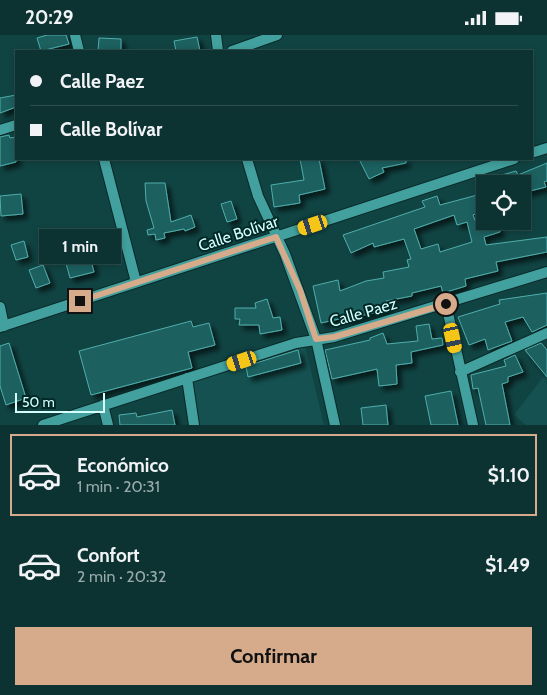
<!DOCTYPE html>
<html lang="es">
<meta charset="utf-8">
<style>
:root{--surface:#0c3332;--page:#1a3f3e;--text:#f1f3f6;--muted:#9aaaac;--line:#2c4e4d;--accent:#d6ab8b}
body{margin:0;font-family:Cabin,sans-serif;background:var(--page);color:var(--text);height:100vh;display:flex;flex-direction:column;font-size:19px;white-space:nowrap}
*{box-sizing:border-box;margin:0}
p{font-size:16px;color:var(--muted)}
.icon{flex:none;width:28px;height:28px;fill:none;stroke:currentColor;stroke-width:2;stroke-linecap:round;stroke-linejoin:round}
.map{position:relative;height:390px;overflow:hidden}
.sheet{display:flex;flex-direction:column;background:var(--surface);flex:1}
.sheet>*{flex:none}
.hud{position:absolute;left:15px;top:15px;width:518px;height:110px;border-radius:0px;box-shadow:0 2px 8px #0003,0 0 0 1px var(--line);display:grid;align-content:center;height:110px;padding:0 15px;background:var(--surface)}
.fabs{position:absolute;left:476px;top:140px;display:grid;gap:10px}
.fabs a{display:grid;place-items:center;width:55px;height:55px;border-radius:0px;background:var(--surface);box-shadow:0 2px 8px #0003,0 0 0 1px var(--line);font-size:25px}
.scale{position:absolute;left:15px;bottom:12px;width:90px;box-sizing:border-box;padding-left:5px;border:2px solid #d4fffd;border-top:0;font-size:14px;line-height:18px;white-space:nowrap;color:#d4fffd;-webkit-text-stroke:4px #002928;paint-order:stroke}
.end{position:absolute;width:22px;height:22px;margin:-11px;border:6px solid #d6ab8b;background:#111;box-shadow:0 0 0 2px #111}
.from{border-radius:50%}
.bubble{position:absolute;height:35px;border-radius:0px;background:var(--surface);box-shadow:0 2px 8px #0003,0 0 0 1px var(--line);font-size:16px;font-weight:700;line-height:35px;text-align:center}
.car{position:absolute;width:15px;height:30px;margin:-15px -8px;border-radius:6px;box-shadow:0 0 4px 1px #0007;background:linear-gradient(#f5c518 24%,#345 0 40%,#f5c518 0 76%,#345 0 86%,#f5c518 0)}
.hud b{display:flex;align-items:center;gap:18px;height:48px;font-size:19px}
.hud b+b{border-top:1px solid var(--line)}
.hud i{width:12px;height:12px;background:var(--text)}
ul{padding:9px 0 0;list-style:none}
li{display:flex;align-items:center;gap:15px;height:82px;margin:0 10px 8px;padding:0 5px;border:2px solid transparent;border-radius:0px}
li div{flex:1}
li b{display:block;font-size:19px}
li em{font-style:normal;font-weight:700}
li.selected{border-color:var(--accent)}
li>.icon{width:45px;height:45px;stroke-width:1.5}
.button{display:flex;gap:10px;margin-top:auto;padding:10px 15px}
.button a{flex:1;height:58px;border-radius:0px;background:var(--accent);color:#111;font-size:20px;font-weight:700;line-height:58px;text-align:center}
.status{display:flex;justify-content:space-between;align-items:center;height:35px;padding:0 25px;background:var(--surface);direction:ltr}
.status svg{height:14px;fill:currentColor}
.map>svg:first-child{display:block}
.built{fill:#145150}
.building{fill:#1c6160;stroke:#50adab;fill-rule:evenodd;filter:url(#shadow)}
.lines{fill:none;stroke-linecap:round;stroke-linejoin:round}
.street-casing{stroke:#0a2827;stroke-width:12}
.street{stroke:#42a19e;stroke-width:10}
.route{stroke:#d6ab8b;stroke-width:6}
.labels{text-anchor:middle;stroke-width:4;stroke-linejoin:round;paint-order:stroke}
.street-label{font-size:16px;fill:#d4fffd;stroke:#002928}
</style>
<div class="status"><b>20:29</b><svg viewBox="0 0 49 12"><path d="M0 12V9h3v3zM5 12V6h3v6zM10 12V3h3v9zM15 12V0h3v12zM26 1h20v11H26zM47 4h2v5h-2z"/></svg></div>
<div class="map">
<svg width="547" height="390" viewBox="0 0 547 390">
<defs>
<filter id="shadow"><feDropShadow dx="4.5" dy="4.5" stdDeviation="2.5" flood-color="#0009"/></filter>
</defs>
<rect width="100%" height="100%" fill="#104443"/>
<path class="built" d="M296,311H305L324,390H194L190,345Z
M547,337V390H526L514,380Z"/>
<path class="building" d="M47,0H66L69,9L41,16L37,3Z
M197,2L200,16H176L174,6Z
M99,3L121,4V16H98Z
M16,60V72L0,78V63Z
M9,100L10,103L16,102V127L0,131V102Z
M300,124H319L325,154L299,160L300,168L274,172L271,150L304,145Z
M359,124H406V128L382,133L384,137L369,144Z
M547,128V146L544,147L546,152L522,158V149H496L504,145L502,140L516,136L518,140Z
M145,148H165L171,187L191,180L195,192L185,196L184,194L164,198L165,203L156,205L155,199L148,200L147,195L154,193L146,166Z
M21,159L23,179L1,181L0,161Z
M481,159L485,176L473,180L478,193L497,187L500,197L484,202L486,210L547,202V217L496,227L498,236L465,244L466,251L443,258L441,251L412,258V261L386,266L388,275L364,280L350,286L348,282L321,288L313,251L338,245L340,256L366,246L384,243L383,237L409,232L407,225L411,224L404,204L374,212L373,208L351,218L343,200L425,172L422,166L437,161L440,170ZM454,180L457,190L467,187L472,207L440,217L438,209L421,214L414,194Z
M231,166L237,184L227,187L221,169Z
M92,202L96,216L89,218L94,237L70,243L61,210Z
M24,206L28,222L16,225L11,210Z
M43,230L50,248L36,253L29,235Z
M547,258V290L532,297L523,282L505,287L512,306L488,315L485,304L469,310L458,282L500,269L499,265Z
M267,264L273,283L280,282L282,295L260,299L259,290H239L240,284H235V273H256L255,268Z
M191,286L193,292L209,288L215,310L188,317L192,333L91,360L79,316Z
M429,289L432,304L442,303L443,310L411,317L412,328L396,330L397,349L379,351L377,334L332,344L325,315L370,305V303L383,298L387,309L418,306L416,291Z
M9,308L26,363L6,370L0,351V311Z
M541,308L547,315V342L525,315Z
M298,315L301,328L248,342L246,331Z
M515,320L523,337L508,342V347L502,349L510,390H486L478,353L473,354L471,340L506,331L504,325Z
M451,356L458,390H431L425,361Z
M386,370L388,390H363L361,373Z
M172,375L175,390H120L119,380L136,378L137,382Z"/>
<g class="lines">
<g class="street-casing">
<path id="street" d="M75,0L79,16
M216,0L218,16
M232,16L277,0
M0,95L16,90
M531,118L547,113
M104,124L136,247
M247,124L258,161L285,219L316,304L335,390
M446,269L473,390
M0,272L4,291
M0,292L514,124
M460,337L547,298
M187,343L194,390
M103,370L108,390
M43,390L296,308L334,302L547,237"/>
</g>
<use href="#street" class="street"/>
</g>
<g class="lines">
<path class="route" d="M80,266L276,202L300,255L316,304L334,302L446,269"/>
</g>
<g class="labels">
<g class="street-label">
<text transform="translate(238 198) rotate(-18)" y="6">Calle Bolívar</text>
<text transform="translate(363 277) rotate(-16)" y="6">Calle Paez</text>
</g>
</g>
</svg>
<div class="fabs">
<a><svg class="icon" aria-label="locate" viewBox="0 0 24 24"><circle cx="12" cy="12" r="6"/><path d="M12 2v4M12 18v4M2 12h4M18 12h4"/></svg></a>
</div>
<div class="scale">50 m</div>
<i class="end from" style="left:446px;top:269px"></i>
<i class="end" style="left:80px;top:266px"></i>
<div class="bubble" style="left:39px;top:194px;width:82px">1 min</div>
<i class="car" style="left:313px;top:190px;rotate:252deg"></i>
<i class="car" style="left:453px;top:303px;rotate:168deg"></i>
<i class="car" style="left:242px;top:326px;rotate:252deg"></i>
<div class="hud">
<b><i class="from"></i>Calle Paez</b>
<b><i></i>Calle Bolívar</b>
</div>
</div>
<section class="sheet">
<ul>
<li class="selected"><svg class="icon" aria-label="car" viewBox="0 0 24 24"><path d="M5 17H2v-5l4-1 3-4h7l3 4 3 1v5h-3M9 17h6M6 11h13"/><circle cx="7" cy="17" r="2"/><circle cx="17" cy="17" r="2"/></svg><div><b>Económico</b><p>1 min · 20:31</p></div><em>$1.10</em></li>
<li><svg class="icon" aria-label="car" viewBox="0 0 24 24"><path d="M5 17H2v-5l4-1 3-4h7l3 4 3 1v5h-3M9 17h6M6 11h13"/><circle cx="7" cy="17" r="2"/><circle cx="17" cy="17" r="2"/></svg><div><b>Confort</b><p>2 min · 20:32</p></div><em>$1.49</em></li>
</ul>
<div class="button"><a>Confirmar</a></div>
</section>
